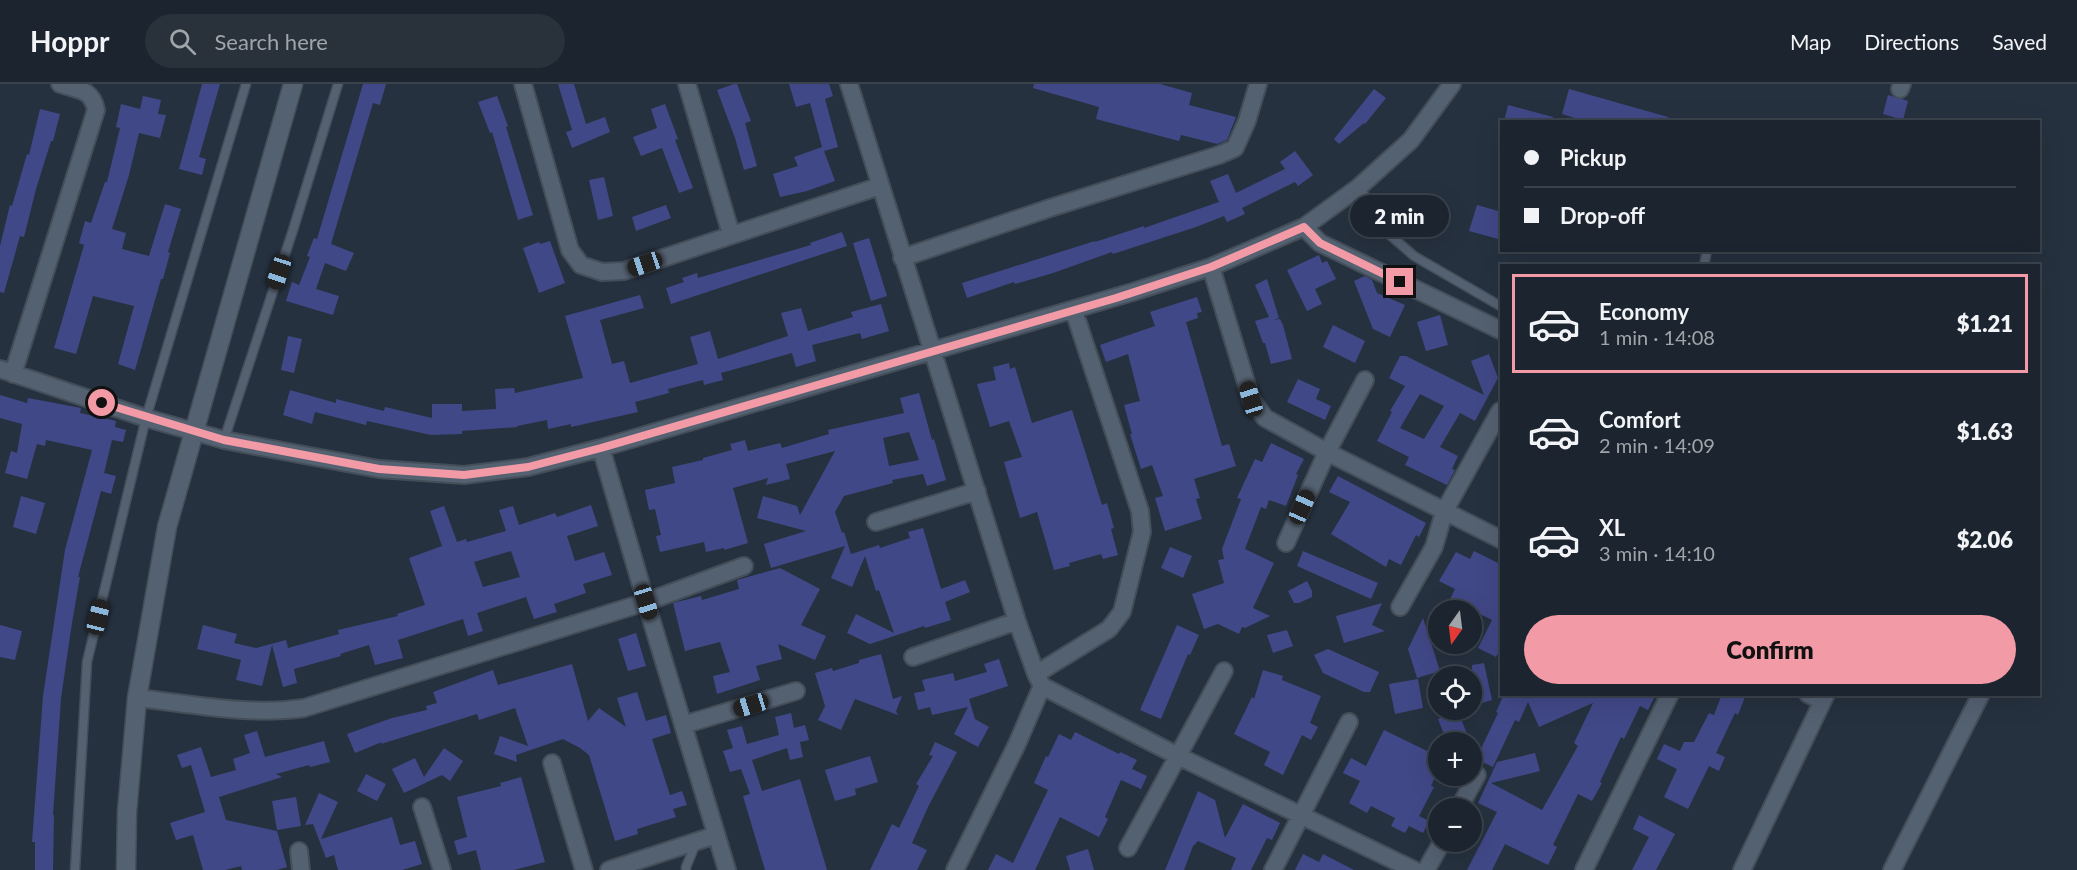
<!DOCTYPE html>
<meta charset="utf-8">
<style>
:root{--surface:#1c252f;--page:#29313b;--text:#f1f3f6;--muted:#a0a5aa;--line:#3a424b;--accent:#f39aa7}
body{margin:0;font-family:Lato,sans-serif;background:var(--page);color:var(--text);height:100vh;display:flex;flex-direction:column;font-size:22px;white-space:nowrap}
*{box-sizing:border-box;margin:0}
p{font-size:20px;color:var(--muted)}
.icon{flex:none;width:33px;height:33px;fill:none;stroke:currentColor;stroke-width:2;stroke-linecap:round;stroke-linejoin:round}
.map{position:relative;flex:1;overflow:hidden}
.panel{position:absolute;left:1500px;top:180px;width:540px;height:432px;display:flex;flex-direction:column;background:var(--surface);border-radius:0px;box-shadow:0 6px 24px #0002,0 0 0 2px var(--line)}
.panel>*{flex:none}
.hud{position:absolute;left:1500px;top:36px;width:540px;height:132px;border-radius:0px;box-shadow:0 6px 24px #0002,0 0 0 2px var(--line);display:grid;align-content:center;height:132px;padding:0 24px;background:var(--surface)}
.needle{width:39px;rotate:194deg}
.controls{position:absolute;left:1428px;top:516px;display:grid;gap:12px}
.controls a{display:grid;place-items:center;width:54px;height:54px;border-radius:50%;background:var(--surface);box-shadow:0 6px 24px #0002,0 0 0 2px var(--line);font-size:30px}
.end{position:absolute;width:27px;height:27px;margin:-14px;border:8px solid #f39aa7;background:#111;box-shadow:0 0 0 3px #111}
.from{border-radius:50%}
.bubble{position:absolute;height:42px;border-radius:21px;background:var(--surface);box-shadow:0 6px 24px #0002,0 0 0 2px var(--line);font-size:20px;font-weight:800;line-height:42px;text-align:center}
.car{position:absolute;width:18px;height:36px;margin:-18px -9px;border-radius:8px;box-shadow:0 0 4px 2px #0007;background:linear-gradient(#222 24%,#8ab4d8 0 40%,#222 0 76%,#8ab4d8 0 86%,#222 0)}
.hud b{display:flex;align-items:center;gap:21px;height:57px;font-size:22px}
.hud b+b{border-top:2px solid var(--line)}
.hud i{width:15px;height:15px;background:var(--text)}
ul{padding:10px 0 0;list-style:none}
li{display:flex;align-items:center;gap:18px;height:99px;margin:0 12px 9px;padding:0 12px;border:3px solid transparent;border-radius:0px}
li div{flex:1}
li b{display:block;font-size:22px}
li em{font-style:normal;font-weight:800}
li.active{border-color:var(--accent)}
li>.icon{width:54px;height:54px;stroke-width:1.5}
.cta{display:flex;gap:12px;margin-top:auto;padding:12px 24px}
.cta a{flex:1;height:69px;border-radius:36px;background:var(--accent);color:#111;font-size:24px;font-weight:800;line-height:69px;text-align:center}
header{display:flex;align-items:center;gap:36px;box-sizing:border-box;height:84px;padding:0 30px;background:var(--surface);border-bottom:2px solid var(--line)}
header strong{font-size:28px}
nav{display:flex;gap:33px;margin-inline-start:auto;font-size:21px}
.search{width:420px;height:54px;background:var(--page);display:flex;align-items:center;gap:15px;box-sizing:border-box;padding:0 21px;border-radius:33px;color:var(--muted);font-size:22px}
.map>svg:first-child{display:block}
.building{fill:#414887;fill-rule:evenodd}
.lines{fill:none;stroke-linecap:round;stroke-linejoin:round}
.lane-casing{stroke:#444e59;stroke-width:11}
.street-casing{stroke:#444e59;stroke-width:20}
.secondary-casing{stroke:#444e59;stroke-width:21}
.lane{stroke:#546171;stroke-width:8}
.street{stroke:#546171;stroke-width:16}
.secondary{stroke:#546171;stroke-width:18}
.route{stroke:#f39aa7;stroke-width:8}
</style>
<header>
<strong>Hoppr</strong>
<div class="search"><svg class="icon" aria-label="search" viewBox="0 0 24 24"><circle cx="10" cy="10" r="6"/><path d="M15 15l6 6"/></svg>Search here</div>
<nav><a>Map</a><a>Directions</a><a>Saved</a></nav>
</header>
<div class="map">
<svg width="2077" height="786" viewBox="0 0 2077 786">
<rect width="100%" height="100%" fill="#26313f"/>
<path class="building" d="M202,0H220L199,73L206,75L202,91L179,85Z
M363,0H386L380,21L373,19L331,160L354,169L346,187L325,179L316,205L339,212L333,231L286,217L292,198L299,201L310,173L307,172L314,154L317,155Z
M558,0H574L586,40L605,33L610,48L572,64L566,48L572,46Z
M734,0H737L751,37L745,39L757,82L744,86L735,54L717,6Z
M789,0H829L833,12L825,15L838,63L824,67L835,97L807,107L780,113L773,90L798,82L794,73L822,63L810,19L796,23Z
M1034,0H1160L1192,9L1189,21L1236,33L1227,56L1217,60L1181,51L1179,57L1096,35L1099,23L1033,4Z
M1374,5L1386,14L1365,40L1364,39L1339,60L1334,55Z
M1569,5L1668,33L1667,38H1587L1562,30Z
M1888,11L1908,17L1903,36L1883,30Z
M143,12L161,16L158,30L166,31L160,54L139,49L129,91L112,145L126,149L122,165L149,172L165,120L181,125L168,168L170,169L163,195H161L135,286L118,280L134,222L93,212L76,270L54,264L84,161L79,159L85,137L91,139L105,98H107L120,44L116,43L121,20L140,25Z
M497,12L508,42L506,43L533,131L518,136L492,48L490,49L478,18Z
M665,20L678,55L675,56L693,104L679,109L662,64L641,72L633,53L657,44L651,25Z
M1508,21L1553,33V38H1504Z
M40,25L60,30L53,57H51L36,105L24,153L20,152L4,209L0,208V162L10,121L12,122L27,70L29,71Z
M1295,67L1313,91L1298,102L1295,98L1242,124L1245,130L1227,138L1224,132L1196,143L1113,170L1112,168L1053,189L1015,200L1014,198L967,214L962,199L1095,157V158L1144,142V144L1219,118L1210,97L1228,90L1236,109L1285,85L1280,78Z
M604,93L613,132L598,136L589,96Z
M666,121L671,134L636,147L632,133Z
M1477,121L1502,128V156L1469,147Z
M842,148L847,162L671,220L666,204L684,198L682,194L697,189L698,194L811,161L810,159Z
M869,154L887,212L871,217L853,159Z
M550,157L565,199L539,209L523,164L539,158L540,160Z
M1319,171L1322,179L1327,177L1336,195L1315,205L1322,220L1307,227L1287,186Z
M1365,192L1372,196L1377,209L1405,221L1390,253L1373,245L1354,197Z
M1267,195L1279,234L1274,236L1280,235L1283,241L1292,275L1271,280L1265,259H1263L1255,237L1269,233L1255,201Z
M640,211L644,224L600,236L612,280L624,277L630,299L698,280L690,253L710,247L718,275L788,252L781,229L801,224L808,247L853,233L851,228L881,220L889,247L862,255L860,249L812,261L816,277L796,283L792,269L721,289L723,296L704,301L703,296L668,305L669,309L635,318L638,328L571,343V340L548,345L547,336L517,342V343L462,347V350L431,351L367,337L366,341L315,328L312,340L283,331L290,306L336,319V315L384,327L385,323L432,334V320H462V327L496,325L495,305L514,304L515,309L583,294L565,232Z
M1197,213L1202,228L1197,229L1198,234L1186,238L1222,362L1229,360L1236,382L1194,395L1200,414L1196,415L1202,435L1165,447L1155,414L1163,412L1152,381L1141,385L1130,350H1132L1124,321L1140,317L1128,270L1106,278L1100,261L1155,242L1150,228Z
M1440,231L1448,261L1426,267L1417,238Z
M1333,241L1365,257L1355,279L1323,263Z
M288,252L302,255L294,289L281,286Z
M1489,270L1498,294L1475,337L1460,329L1440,363L1458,372L1452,385L1455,386L1447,401L1405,381L1409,373L1377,357L1392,328L1390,327L1405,302L1389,294L1400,272H1406L1484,311L1471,277ZM1420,310L1444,322L1424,355L1400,344Z
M1009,279L1010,285L1015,283L1032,339L1072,326L1102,421L1107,419L1114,444L1111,445L1118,471L1103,475L1101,470L1069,479L1070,482L1054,486L1037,428L1020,434L1004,378L1022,373L1009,337L990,343L977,300L996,296L993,283Z
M1298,295L1320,305L1316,315L1331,322L1325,336L1287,318Z
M919,309L932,356L934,355L946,396L927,402L923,390L892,396L893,399L844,412L835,428L842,449L844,448L851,470L879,461L880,464L910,454L908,448L923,444L941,505L965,496L970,508L945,518L951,536L925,544L924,542L870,560L847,549L856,530L894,549L879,506L876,507L865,472L852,503L831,494L845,462L771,484L764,460L806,447L757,434L763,412L797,422L800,431L835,367L786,380L790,395L766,401L768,394L733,404L748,459L724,466V464L706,468L704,458L660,468L656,452L661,451L655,425L649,426L645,406L675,399L672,383L703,376V374L732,366L730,360L745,356L748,367L780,359L782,364L829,350L828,346L904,329L900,314ZM909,348L919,376L889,382L883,354Z
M0,311L27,319L28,314L81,324L80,329L116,337L115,343L126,346L123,358L112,356L104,389L116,392L111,410L101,407L78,493H80L72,539L61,614L53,731H54L53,786H35V758H32L43,612L65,466L92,366L46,356L45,362L37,360L27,395L5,389L11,367L17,369L22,340L0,334Z
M1271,359L1304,375L1296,390L1298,391L1286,422L1269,416L1266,425L1261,423L1245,465L1274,479L1253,524L1270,532L1245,544L1242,543L1239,550L1218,540L1204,545L1192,510L1224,499L1218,476L1224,475L1222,465L1241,415L1237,414L1255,375L1262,378Z
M1338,392L1426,439L1419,453L1416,451L1401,481L1389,475L1386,483L1331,450L1350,418L1329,408Z
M21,412L45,419L36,450L13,443Z
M591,421L598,442L567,452L575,477L604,468L612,491L583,500L586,509L554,520L557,528L534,535L526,513L477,529L483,547L468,552L463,535L398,556L403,574L375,581L369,561L340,570L341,572L294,585L297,599L283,603L272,561L262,602L236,596L241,576L197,565L203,541L237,550L234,559L256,564L286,556L288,564L339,550L338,546L398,532L397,530L425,521L409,474L442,462L430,427L444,422L457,458L466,455L467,458L506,447L499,426L513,422L519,441L555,429L557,433ZM511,467L520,493L483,503L474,478Z
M1170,463L1192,472L1183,494L1161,484Z
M1303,467L1378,499L1371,515L1297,482Z
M1474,467L1502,481V561L1496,573L1478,564L1492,536L1472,526H1445L1455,505L1439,497L1456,468L1470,475Z
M780,484L820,505L801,541L826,552L815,576L778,560L782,575L756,582L760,596L717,610L713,592L730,588L720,558L685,567L673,519L701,512L702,516L739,505L737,496Z
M1307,497L1312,507V513L1299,519H1294L1288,507Z
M1382,519L1372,541L1385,547L1344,559L1336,532Z
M1423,534L1440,587L1417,594L1408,565Z
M0,541L22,547L15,576L0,573Z
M1177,541L1199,551L1190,571L1188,570L1161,635L1140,626Z
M1287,546L1293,562L1273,569L1267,551Z
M636,549L646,582L628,587L618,555Z
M1328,565L1379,588L1370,608H1364L1323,589L1314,571Z
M881,570L893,615L902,612L896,627L898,631L855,615L841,646L818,636L825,622L815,589L832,584L833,587L859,579V576Z
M999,575L1008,602L969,615L975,635L989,643L978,663L954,650L968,623L932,631L930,623L918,626L914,609L925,607L922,596L953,589L955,597L987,588L984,580Z
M1484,579L1492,616L1472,622V581Z
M572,580L588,637L599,624L626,643L617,614L637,608L646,637L666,631L671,649L652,655L670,711L682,707L687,721L673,725L676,733L637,745L638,750L615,757L589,671L580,664L563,655L516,671L517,678L494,670L500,652L528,662L515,624L479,636L477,630L381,660L382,658L355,669L347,650L392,634L427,626L426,622L437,619L433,608L493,586L498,601Z
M1263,586L1283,592L1282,596L1321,612L1310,639L1318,643L1311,656L1302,651L1283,691L1264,681L1270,668L1234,650L1252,613L1254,615Z
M1418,595L1423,624L1395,630L1389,600Z
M1504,610H1656L1648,626L1640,622L1624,655L1621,653L1600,698L1602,699L1592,717L1578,710L1553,761L1557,763L1548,781L1505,760L1492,786H1467L1497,728L1478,719L1497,678L1535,669L1540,687L1491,699L1542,726L1578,662L1574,659L1593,619L1539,643L1528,618L1519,638L1515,636L1493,683L1476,675L1498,629L1496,628Z
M1722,610H1746L1738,631L1735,629L1716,669L1725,673L1719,687L1709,682L1688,725L1664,713L1677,685L1657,675L1664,660L1680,667L1684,658H1694L1709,629L1714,631Z
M1458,627L1467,650L1447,658L1438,635Z
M791,629L794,644L805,641L809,656L800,658L803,673L790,676L787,664L752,676L762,707L800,695L827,786H765L743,712L750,710L741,685L730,688L723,667L733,664L727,646L742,642L747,660L779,651L775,633Z
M1384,646L1427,667V666L1438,671V686L1431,702L1434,703L1419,732L1429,737L1423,749L1409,742L1405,749L1391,742L1395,734L1371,722L1367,729L1349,719L1360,697L1343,689L1351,674L1366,682Z
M257,647L265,673L324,657L330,678L310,683L309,681L276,690L282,693L219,713L226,736L277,747L287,783L277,786H242L241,782L225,786H203L193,751L176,756L170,739L205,728L191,681L182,684L177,671L201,663L211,693L236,686L233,675L250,669L244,651Z
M1075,648L1119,670L1120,668L1137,676L1132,685L1147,692L1141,705L1121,696L1105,733L1108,735L1099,753L1060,733L1035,786H988L996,770L1013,779L1048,706L1034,699L1046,672L1048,673L1059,650L1071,656Z
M935,658L957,668L928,723L912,759L927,766L917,786H870L892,740L899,744L919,702L916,700L933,672L929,671Z
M444,664L463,677L450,697L442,691L404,709L392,685L415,674L424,693Z
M870,672L878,698L855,705L856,711L835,717L825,686Z
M366,690L386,700L377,717L357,707Z
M521,693L545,778L514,786H481L476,766L458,771L454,757L467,753L457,713L501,702L500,699Z
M1198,707L1215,716L1225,754L1243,720L1280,739L1272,756L1267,754L1251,786H1231L1236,774L1198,757L1193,762L1184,786H1165Z
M319,709L338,718L321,755L392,733L400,761L415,757L422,780L402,786H338L334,771L326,774L313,740L305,741Z
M296,713L301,742L277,746L272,717Z
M1639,731L1675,750L1656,786H1632L1649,753L1633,745Z
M1088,765L1094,786H1070L1066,772Z
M1303,770L1319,778L1323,770L1354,786H1295Z"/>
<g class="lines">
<g class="lane-casing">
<path id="lane" d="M1359,103L1371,122L1398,136L1416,140L1440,135
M1381,127L1391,152L1414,172L1502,223
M1704,182L1707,166
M224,356L293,146L338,0
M75,786L87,578L146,334L246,0
M686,786V783L696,759"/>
</g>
<g class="street-casing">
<path id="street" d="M523,0L570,166L581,181L602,188L624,187L880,102
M687,0L731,150
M849,0L1017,537L1036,590L1042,602L1017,660L955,786
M1900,5L1902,0
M1304,143L1320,159L1502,247
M902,174L1050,124L1219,71L1235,64L1247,37L1258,0
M1211,183L1251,315L1265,334L1327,368L1502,456
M0,285L146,334L224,356L379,385L464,391L528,383L601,364L1136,207L1211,183L1304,143L1359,103L1411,56L1452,0
M13,290L96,26C92,5 79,6 60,0
M601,364L646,518L727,786
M876,438L977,407
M1286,459L1327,368L1365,296
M1400,523L1434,463L1444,428L1500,327
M913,573L1017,537
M1036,590L1109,545L1122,528L1142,448L1140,427L1074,227
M1042,602L1178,672L1414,786
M1808,610L1822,617
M137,614C192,620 249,632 304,624L646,518L744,482
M683,641L796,607
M552,679L584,786
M422,723L442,786
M1459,724L1477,691
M1128,764L1224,587
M299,767L301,786
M609,786L716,751
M1273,786L1349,638
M1426,786L1442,758
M1584,786L1670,610
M1742,786L1826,610
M1892,786L1981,610"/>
</g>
<g class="secondary-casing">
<path id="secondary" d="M126,786L127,728L137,614L167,443L293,0"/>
</g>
<use href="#lane" class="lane"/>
<use href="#street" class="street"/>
<use href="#secondary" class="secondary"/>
</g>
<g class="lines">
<path class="route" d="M102,319L224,356L379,385L464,391L528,383L601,364L1116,214L1211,183L1304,143L1320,159L1400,198"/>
</g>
</svg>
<div class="controls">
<a><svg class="needle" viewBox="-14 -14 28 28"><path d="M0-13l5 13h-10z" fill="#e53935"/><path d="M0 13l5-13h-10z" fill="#a0a5aa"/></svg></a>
<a><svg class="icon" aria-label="locate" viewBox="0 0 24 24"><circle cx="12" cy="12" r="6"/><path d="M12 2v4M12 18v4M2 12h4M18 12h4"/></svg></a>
<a>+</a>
<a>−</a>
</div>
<i class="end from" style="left:102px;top:319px"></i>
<i class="end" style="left:1400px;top:198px"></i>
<div class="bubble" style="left:1350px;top:111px;width:99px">2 min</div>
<i class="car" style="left:645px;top:180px;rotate:251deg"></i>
<i class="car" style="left:279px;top:188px;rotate:198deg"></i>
<i class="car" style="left:1251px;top:315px;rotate:343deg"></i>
<i class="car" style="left:1302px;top:423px;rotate:24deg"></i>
<i class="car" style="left:646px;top:518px;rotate:163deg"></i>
<i class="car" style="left:98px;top:533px;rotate:14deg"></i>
<i class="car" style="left:751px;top:621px;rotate:253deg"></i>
<div class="hud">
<b><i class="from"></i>Pickup</b>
<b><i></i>Drop-off</b>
</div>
<section class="panel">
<ul>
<li class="active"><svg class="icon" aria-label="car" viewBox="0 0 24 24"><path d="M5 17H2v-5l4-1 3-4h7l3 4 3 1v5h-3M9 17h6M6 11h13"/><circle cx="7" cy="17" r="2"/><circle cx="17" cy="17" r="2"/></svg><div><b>Economy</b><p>1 min · 14:08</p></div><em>$1.21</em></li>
<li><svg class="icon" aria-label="car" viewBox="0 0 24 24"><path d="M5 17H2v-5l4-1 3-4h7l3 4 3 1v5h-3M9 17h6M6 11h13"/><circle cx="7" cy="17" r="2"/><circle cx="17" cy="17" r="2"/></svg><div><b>Comfort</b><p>2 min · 14:09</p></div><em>$1.63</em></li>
<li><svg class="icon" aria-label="car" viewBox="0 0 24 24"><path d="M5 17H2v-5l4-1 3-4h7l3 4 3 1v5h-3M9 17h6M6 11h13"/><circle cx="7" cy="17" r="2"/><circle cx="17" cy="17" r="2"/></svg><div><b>XL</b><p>3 min · 14:10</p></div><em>$2.06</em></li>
</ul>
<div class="cta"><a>Confirm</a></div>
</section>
</div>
